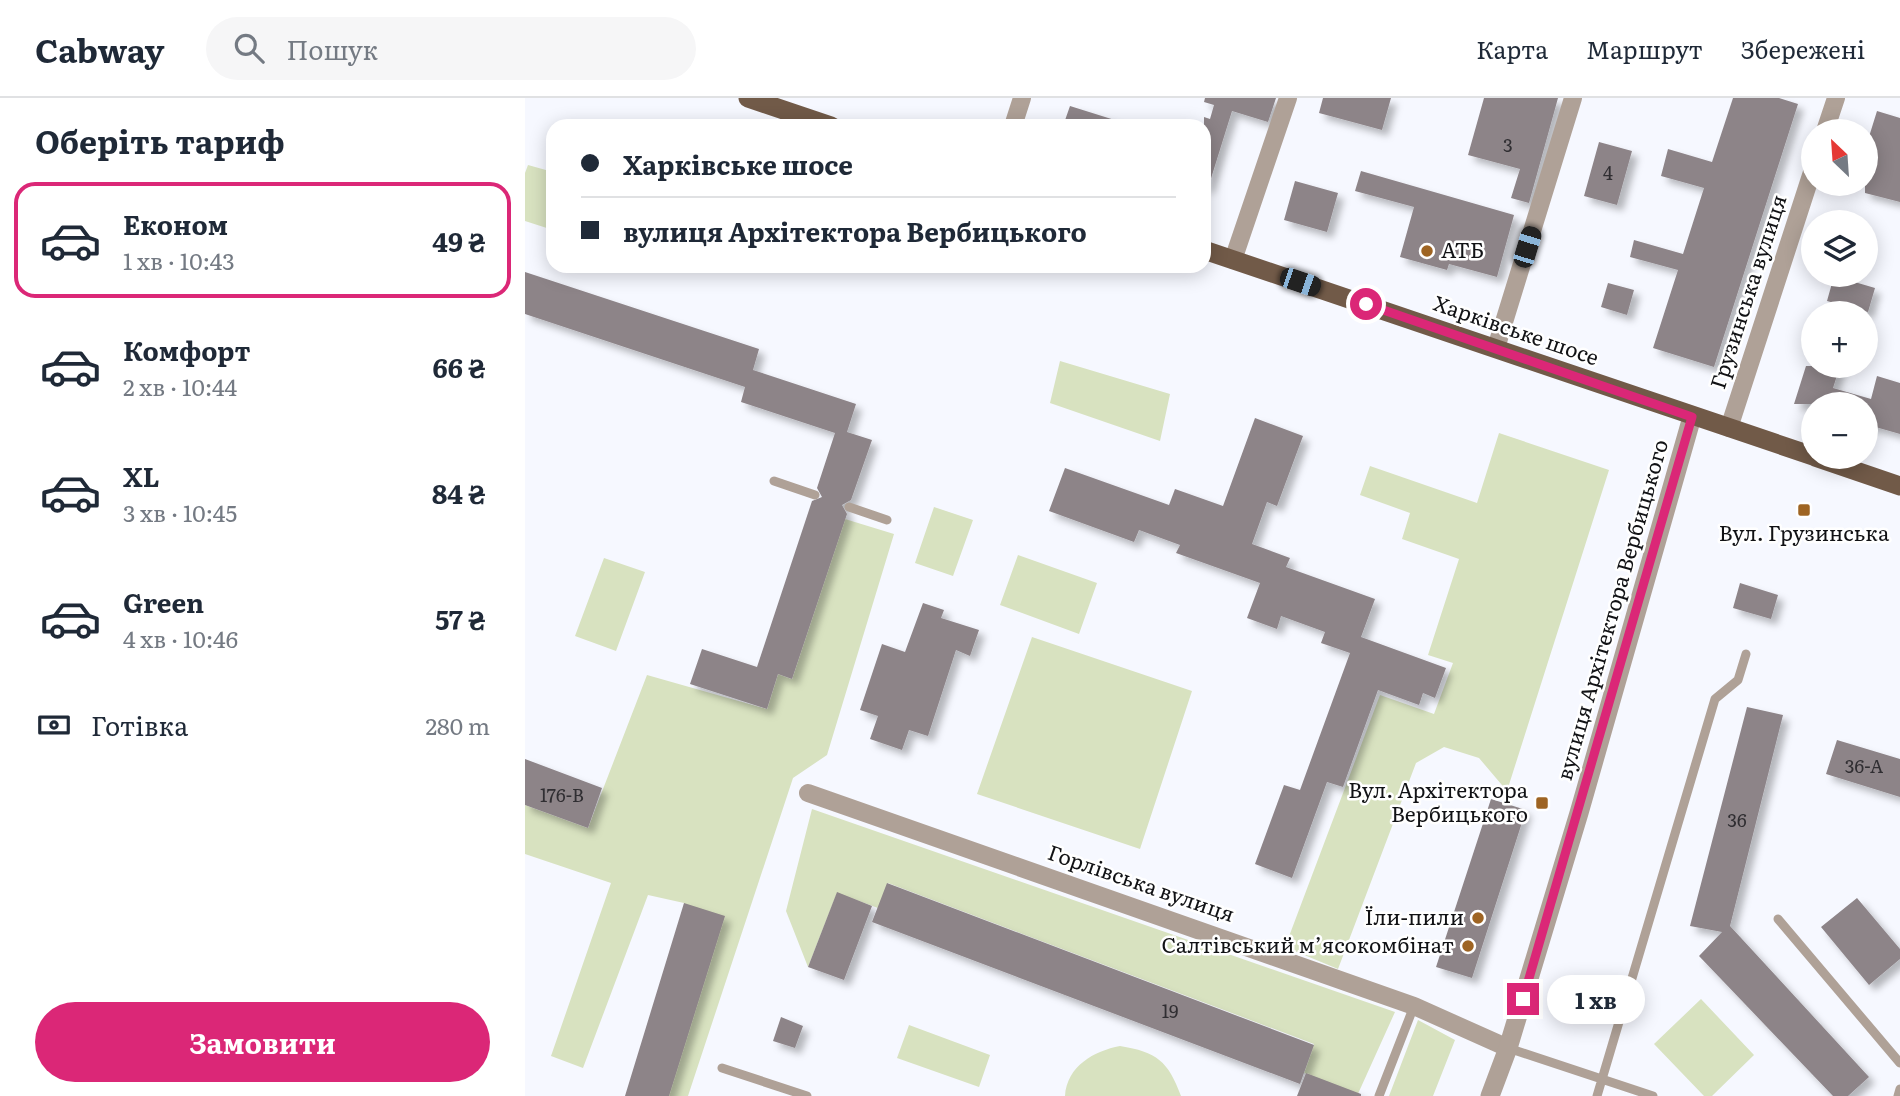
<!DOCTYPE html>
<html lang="uk">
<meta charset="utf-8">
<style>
:root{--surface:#fff;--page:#f6f6f7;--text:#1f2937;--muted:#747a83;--line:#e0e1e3;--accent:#db2777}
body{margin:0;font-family:Literata,serif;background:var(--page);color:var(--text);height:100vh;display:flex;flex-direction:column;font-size:26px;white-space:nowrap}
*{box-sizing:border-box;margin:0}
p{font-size:23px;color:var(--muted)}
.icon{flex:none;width:38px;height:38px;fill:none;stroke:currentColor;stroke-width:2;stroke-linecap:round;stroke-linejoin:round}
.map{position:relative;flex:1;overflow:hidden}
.sheet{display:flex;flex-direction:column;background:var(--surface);width:525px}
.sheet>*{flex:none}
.banner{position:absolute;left:21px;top:21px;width:665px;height:154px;border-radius:21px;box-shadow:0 4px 18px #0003;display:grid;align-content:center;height:154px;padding:0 35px;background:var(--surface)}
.needle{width:46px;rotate:335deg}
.tools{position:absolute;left:1276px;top:21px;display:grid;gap:14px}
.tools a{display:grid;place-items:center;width:77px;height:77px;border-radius:50%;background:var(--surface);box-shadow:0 4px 18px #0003;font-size:35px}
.end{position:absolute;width:32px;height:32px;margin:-16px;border:9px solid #db2777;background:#fff;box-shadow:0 0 0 4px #fff}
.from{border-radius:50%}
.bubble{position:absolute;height:49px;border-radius:24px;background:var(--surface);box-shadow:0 4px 18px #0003;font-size:23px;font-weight:700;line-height:49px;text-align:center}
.car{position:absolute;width:21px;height:42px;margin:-21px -10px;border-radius:9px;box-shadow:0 0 5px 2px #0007;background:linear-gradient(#222 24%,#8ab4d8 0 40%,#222 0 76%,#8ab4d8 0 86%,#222 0)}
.banner b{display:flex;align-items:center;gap:24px;height:66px;font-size:26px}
.banner b+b{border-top:2px solid var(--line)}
.banner i{width:18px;height:18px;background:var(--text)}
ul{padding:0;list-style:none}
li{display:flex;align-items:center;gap:21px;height:116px;margin:0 14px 10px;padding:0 21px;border:4px solid transparent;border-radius:21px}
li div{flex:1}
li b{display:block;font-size:26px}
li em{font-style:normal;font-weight:700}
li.selected{border-color:var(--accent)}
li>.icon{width:63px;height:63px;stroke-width:1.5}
h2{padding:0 35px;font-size:32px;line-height:84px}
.pay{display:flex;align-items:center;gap:18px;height:77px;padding:0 35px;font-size:26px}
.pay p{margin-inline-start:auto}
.primary-button{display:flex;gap:14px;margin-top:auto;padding:14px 35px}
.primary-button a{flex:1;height:80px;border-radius:42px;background:var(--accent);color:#fff;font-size:28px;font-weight:700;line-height:80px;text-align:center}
header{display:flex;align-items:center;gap:42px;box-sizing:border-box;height:98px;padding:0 35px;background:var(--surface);border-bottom:2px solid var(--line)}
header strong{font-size:33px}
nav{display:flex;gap:38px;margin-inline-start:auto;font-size:24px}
.search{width:490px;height:63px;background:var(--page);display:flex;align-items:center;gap:18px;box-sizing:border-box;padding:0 24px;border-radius:38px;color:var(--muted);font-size:26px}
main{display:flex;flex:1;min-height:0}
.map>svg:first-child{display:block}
.green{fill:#d8e2c0}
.building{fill:#8d8488;filter:url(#shadow)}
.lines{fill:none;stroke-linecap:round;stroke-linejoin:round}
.service{stroke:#afa197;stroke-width:9}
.minor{stroke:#afa197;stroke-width:18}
.tertiary{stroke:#afa197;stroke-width:19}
.primary{stroke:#715a48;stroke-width:19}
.route{stroke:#db2777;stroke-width:9}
.poi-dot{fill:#9e6423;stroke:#fff;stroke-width:2.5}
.labels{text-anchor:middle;stroke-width:5;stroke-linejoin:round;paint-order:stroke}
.number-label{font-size:18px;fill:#302e32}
.poi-label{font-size:21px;fill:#111215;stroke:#fff;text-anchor:end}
.street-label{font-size:21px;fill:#111215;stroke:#fff}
</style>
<header>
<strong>Cabway</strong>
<div class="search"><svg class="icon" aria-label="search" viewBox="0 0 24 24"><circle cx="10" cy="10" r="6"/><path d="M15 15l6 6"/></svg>Пошук</div>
<nav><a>Карта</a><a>Маршрут</a><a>Збережені</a></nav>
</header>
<main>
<section class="sheet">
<h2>Оберіть тариф</h2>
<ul>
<li class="selected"><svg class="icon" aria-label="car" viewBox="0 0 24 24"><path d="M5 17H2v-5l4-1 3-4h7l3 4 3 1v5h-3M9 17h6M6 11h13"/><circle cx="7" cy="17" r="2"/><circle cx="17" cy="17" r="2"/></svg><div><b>Економ</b><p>1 хв · 10:43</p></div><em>49 ₴</em></li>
<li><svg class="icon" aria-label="car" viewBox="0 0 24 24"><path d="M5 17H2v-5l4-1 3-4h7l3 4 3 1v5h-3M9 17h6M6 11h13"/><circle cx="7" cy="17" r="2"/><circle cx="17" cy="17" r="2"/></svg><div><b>Комфорт</b><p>2 хв · 10:44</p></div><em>66 ₴</em></li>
<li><svg class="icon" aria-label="car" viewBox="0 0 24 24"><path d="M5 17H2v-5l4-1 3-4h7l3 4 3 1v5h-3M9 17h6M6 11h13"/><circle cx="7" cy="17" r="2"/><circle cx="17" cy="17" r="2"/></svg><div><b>XL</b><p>3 хв · 10:45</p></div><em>84 ₴</em></li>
<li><svg class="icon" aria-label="car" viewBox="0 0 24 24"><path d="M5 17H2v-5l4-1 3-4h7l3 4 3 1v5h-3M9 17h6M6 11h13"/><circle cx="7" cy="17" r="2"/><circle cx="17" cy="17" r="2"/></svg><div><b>Green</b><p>4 хв · 10:46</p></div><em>57 ₴</em></li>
</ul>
<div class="pay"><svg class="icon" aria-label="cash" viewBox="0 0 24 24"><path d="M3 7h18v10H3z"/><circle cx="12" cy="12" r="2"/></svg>Готівка<p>280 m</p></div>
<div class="primary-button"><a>Замовити</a></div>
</section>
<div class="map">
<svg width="1375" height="998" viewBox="0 0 1375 998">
<defs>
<filter id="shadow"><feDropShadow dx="6" dy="6" stdDeviation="3.5" flood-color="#0004"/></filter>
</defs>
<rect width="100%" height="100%" fill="#f6f8ff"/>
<path class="green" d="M3,67L28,74V132L0,123V75Z
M535,263L645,296L635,343L525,305Z
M974,335L1084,372L982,693L954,660L919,649L891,665L813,871L760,849L855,597L909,616L928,565L903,557L934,461L877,441L885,415L835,397L845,368L952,405Z
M409,409L448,422L428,478L390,465Z
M320,421L369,436L302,657L268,680L163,998H144L159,805L123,797L58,970L26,958L86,785L0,756V707L63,730L122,577L242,611L253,576L267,581Z
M493,457L572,485L554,536L475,507Z
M79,460L120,474L91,553L50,538Z
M507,539L667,593L615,751L452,696Z
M287,711L870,914L832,998L779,975L789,946L363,785L353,810L312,795L283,869L261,813Z
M1176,901L1229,957L1187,998H1179L1129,946Z
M893,922L930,942L908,998H864Z
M384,927L465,957L454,989L372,960Z
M595,948C632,954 643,963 656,998H540C542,968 569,953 595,948Z"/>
<path class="building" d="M680,0H751L743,24L707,13L683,90L679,89V19L685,21L689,7L679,4Z
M798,0H866L857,32L794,15Z
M959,0H1033L1004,105L986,100L995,71L943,57Z
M1208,0H1254L1273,6L1189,269L1128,250L1153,172L1105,159L1109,142L1158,156L1179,90L1136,78L1143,51L1187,64Z
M545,8L596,24L595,28H538Z
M1352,13L1375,20V104L1340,95V42H1343Z
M1074,44L1107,53L1092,107L1059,98Z
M836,73L989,117L972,179L924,166L922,172L875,159L889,109L830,93Z
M770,83L813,95L802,134L759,122Z
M0,174L234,251L228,272L331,306L322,334L347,342L326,402L317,407L322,416L267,581L253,576L242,611L165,586L177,551L232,569L287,403L297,399L292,390L310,335L216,304L220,289L0,216Z
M1309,178L1350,190L1343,214L1302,203Z
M1083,185L1109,192L1102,217L1076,209Z
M1281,268H1315L1308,290L1346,301L1352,278L1375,285V336L1340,326V306H1269Z
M730,320L778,338L752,408L742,404L727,446L765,460L761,469L850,501L836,539L921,570L910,600L898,595L894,607L853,592L818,689L802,684L767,780L730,766L759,687L775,692L825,555L796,545L800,534L756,518L752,531L722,520L735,485L651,455L655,447L614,432L609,444L524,413L540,370L644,407L650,391L698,408Z
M1215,485L1253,497L1246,521L1208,510Z
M398,505L419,512L416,520L454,532L445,558L431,552L403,638L384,632L377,652L345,641L353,618L335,612L357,546L380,554Z
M1222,609L1258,617L1205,828L1344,979L1323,998H1308L1174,858L1197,834L1165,828Z
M1312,642L1375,661V699L1301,676Z
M0,661L77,690L63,730L0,707Z
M966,701L1001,712L947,880L911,869Z
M362,785L789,947L775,986L347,824Z
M312,794L347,808L319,882L283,869Z
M1332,800L1375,851V861L1344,887L1296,829Z
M159,805L200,818L144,998H100Z
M256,919L278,928L270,950L248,943Z
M781,975L836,996V998H772Z"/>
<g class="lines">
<path class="service" d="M249,383L290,397
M324,409L362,422
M1253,821L1375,965
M983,950L1128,998
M197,970L282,998
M854,998L889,908
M1072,998L1190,601L1213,582L1221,556
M1373,998L1375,991"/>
<path class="minor" d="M488,28L497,0
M1300,33L1311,0
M708,162L763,0
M971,250L1048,0
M1204,330L1288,71
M283,695L889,908L983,950"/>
<path class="tertiary" d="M965,998L983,950L1054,715L1167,319"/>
<path class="primary" d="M223,0L306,28
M679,152L1288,358
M1290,359L1375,388"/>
</g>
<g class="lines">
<path class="route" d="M841,206L1167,319L998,901"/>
</g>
<g class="poi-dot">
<circle cx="902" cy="153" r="7"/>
<rect x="1272" y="405" width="14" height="14" rx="3.5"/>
<rect x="1010" y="698" width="14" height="14" rx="3.5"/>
<circle cx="953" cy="820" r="7"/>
<circle cx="943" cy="848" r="7"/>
</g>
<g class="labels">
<g class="number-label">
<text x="983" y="54">3</text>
<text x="1083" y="82">4</text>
<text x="1339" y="675">36-А</text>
<text x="37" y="704">176-В</text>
<text x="1212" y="729">36</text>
<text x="645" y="920">19</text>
</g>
<g class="poi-label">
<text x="916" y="160" text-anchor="start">АТБ</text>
<text x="1279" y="443" text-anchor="middle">Вул. Грузинська</text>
<text x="1003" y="700">Вул. Архітектора<tspan x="1003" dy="24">Вербицького</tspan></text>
<text x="939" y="827">Їли-пили</text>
<text x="929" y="855">Салтівський м’ясокомбінат</text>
</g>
<g class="street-label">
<text transform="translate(1224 194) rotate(-72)" y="7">Грузинська вулиця</text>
<text transform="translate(991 233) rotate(19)" y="7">Харківське шосе</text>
<text transform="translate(1088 512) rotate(-74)" y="7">вулиця Архітектора Вербицького</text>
<text transform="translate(616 786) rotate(19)" y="7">Горлівська вулиця</text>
</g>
</g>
</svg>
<div class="tools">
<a><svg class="needle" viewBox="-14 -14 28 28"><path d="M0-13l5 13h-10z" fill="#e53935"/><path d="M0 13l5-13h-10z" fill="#747a83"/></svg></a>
<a><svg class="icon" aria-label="layers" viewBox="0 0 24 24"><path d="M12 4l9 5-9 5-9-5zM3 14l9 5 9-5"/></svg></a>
<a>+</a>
<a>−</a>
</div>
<i class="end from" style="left:841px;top:206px"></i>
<i class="end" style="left:998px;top:901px"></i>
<div class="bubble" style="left:1022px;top:877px;width:98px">1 хв</div>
<i class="car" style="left:1002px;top:149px;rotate:17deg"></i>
<i class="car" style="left:775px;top:184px;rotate:109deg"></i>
<div class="banner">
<b><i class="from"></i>Харківське шосе</b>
<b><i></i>вулиця Архітектора Вербицького</b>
</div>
</div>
</main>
